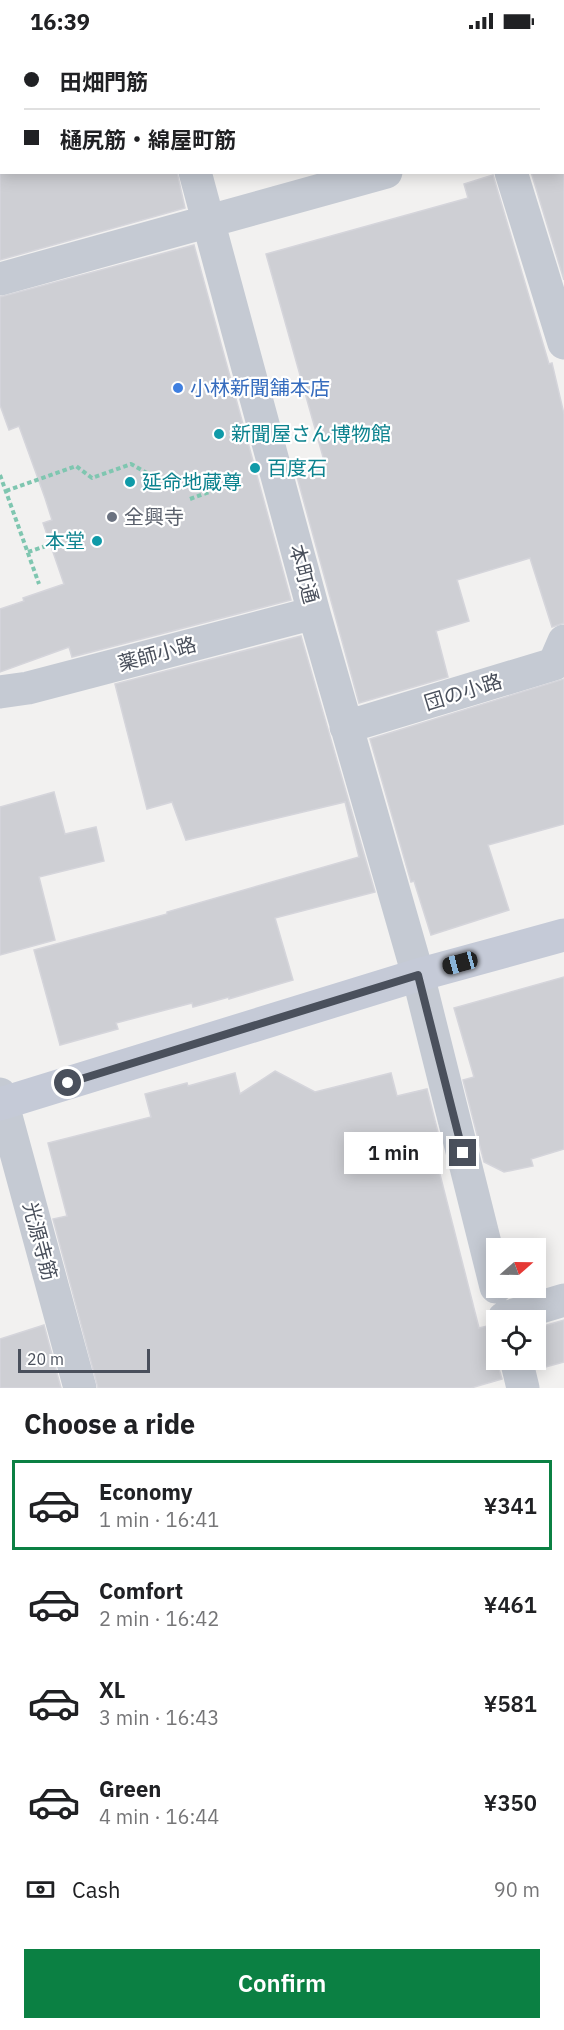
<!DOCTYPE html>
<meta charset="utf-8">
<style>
:root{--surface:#fff;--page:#f2f2f2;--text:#202124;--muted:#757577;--line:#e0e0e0;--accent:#0b8043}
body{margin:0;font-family:"IBM Plex Sans","Noto Sans JP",sans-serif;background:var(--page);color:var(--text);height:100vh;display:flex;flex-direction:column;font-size:22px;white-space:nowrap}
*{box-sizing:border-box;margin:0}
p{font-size:20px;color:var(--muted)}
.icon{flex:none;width:33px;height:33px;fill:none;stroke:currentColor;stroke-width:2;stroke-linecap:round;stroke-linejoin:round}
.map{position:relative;height:1346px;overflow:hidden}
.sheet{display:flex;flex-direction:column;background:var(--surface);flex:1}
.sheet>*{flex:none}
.hud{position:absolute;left:0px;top:0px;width:564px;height:132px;box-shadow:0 3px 15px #0003;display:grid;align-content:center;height:132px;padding:0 24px;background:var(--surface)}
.needle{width:39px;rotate:70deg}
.fabs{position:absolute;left:486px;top:1196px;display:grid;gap:12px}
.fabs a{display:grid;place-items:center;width:60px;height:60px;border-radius:0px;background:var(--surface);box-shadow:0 3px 15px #0003;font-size:30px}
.scale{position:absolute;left:18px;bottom:15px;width:132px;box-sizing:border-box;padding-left:6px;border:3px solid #4a505c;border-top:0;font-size:16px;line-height:21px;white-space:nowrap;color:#4a505c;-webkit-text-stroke:4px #fff;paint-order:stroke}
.end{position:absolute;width:27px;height:27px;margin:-14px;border:8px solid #4a505c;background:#fff;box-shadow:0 0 0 3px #fff}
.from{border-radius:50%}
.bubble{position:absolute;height:42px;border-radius:0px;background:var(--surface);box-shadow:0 3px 15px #0003;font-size:20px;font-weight:600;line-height:42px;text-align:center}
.car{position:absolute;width:18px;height:36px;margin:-18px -9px;border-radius:8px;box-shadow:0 0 4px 2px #0007;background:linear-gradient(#222 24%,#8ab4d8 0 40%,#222 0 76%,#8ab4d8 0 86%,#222 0)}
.hud b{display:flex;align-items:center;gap:21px;height:57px;font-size:22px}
.hud b+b{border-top:2px solid var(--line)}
.hud i{width:15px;height:15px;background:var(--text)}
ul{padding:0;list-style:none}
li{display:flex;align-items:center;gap:18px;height:90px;margin:0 12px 9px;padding:0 12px;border:3px solid transparent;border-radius:0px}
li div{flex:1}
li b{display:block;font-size:22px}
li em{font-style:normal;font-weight:600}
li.current{border-color:var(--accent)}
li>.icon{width:54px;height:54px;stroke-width:1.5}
h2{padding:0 24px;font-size:27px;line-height:72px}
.pay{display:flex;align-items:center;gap:15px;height:66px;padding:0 24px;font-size:22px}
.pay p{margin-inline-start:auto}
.cta{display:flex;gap:12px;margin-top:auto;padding:12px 24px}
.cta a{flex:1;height:69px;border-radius:0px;background:var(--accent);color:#fff;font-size:24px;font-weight:600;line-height:69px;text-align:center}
.status{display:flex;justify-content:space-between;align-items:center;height:42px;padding:0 30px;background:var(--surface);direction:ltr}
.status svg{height:16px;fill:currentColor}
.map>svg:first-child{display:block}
.building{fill:#cecfd4;stroke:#d5d5db;stroke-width:1.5}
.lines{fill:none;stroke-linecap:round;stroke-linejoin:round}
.path{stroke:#7fc6b0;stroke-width:4;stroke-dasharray:4.5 3;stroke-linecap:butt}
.street{stroke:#c5cad3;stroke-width:33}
.secondary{stroke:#c5cad7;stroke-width:33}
.route{stroke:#4a505c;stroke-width:8}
.shop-dot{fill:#3f7fe0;stroke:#fff;stroke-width:2}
.culture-dot{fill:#0f9aa8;stroke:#fff;stroke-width:2}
.worship-dot{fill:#6b7280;stroke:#fff;stroke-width:2}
.labels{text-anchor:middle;stroke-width:4.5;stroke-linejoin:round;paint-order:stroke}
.shop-label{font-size:20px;fill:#366cbe;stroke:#fff;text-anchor:start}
.culture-label{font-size:20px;fill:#0d838f;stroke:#fff;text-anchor:start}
.worship-label{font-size:20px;fill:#5b616d;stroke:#fff;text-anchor:start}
.street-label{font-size:20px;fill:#4a505c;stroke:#fff}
</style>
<div class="status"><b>16:39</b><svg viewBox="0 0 49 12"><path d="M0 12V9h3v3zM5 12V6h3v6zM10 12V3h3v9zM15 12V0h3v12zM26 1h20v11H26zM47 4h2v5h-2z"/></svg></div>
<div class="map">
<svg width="564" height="1346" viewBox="0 0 564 1346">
<rect width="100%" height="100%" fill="#f2f1f0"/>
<path class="building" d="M0,130H177L185,166L0,218Z
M531,130H564V238Z
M493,133L549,322L552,321L564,372V581L552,585L530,516L457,538L469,579L436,589L448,635L359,661L296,431L325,422L266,212L468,156L464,142Z
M194,203L291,558L72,615L69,605L0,630V567L24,559L23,556L64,542L43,481L52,478L45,456L19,384L9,388L0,363V255Z
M301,594L375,850L275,876L293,938L229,957V955L193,965L192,961L116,981L118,987L60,1003L34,908L167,872V870L359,815L345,760L186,798L172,760L147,767L115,642Z
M564,637V782L488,803L509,868L431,893L414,839L411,840L370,697Z
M54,750L65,792L96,785L104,819L39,835L55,898L0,913V765Z
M564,935V1107L531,1117L533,1124L504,1130L484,1120L463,1038L474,1035L454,966Z
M275,1029L315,1050L391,1031L397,1054L427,1047L440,1098L430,1093L479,1286L487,1284L491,1289L496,1293V1317L502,1337L471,1346H98L53,1177L67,1174L48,1101L151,1075L145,1052L187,1041L188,1044L235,1031L240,1052Z
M564,1278V1320L538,1327L535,1317L536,1286Z
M44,1283L61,1346H0V1297Z"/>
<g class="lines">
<path class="path" d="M0,433L39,542
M6,449L76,424L92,436L131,422L168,443
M190,457L237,440
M28,510L46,504"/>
<path class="street" d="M160,0L161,2
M562,82L564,81
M195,130L314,571L418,933L496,1245
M511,130L564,301
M0,237L386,130
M0,650L28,646L314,571
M346,685L554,622L564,599
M0,1052L80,1346
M504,1276L564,1258
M516,1317L523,1346"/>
<path class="secondary" d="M0,1062L418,933L564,893"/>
</g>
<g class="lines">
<path class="route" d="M68,1041L418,933L463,1111"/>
</g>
<circle class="shop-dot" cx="178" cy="346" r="6"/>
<g class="culture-dot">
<circle cx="219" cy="392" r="6"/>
<circle cx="255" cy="426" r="6"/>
<circle cx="130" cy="440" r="6"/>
<circle cx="97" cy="499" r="6"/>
</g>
<circle class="worship-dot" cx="112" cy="475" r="6"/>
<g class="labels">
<g class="shop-label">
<text x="190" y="353">小林新聞舗本店</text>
</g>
<g class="culture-label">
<text x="231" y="399">新聞屋さん博物館</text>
<text x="267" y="433">百度石</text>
<text x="142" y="447">延命地蔵尊</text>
<text x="85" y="506" text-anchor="end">本堂</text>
</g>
<g class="worship-label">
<text x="124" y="482">全興寺</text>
</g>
<g class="street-label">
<text transform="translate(304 532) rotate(75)" y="7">本町通</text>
<text transform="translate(157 612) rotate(-15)" y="7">薬師小路</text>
<text transform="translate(463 650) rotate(-17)" y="7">団の小路</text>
<text transform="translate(40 1199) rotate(75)" y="7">光源寺筋</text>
</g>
</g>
</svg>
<div class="fabs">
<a><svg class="needle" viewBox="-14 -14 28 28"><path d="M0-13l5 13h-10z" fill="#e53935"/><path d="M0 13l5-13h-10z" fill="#757577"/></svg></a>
<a><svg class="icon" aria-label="locate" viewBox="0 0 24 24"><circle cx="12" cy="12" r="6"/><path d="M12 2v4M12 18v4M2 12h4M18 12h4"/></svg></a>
</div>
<div class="scale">20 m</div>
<i class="end from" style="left:68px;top:1041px"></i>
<i class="end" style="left:463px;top:1111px"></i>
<div class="bubble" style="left:344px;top:1090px;width:99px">1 min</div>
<i class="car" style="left:460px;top:921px;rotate:255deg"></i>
<div class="hud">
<b><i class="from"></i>田畑門筋</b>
<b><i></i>樋尻筋・綿屋町筋</b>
</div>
</div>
<section class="sheet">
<h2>Choose a ride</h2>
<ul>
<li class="current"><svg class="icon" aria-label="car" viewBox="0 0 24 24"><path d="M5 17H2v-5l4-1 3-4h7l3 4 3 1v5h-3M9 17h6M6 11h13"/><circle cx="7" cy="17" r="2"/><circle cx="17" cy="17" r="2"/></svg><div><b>Economy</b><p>1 min · 16:41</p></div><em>¥341</em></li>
<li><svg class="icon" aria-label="car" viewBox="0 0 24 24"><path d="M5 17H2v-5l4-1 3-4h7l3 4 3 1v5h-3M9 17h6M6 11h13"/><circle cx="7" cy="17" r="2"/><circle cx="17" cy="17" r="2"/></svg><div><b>Comfort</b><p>2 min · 16:42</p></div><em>¥461</em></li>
<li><svg class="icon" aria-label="car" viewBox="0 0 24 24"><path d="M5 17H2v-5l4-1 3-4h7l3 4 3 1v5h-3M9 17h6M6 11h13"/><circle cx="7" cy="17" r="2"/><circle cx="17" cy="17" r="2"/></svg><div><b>XL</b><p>3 min · 16:43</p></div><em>¥581</em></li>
<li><svg class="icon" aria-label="car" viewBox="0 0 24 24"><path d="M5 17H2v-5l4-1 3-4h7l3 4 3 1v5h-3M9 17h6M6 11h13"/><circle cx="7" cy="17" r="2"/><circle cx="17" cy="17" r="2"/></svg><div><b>Green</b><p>4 min · 16:44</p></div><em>¥350</em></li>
</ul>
<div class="pay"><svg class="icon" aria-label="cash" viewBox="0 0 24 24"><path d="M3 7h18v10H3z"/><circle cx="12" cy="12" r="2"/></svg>Cash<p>90 m</p></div>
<div class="cta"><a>Confirm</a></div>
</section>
